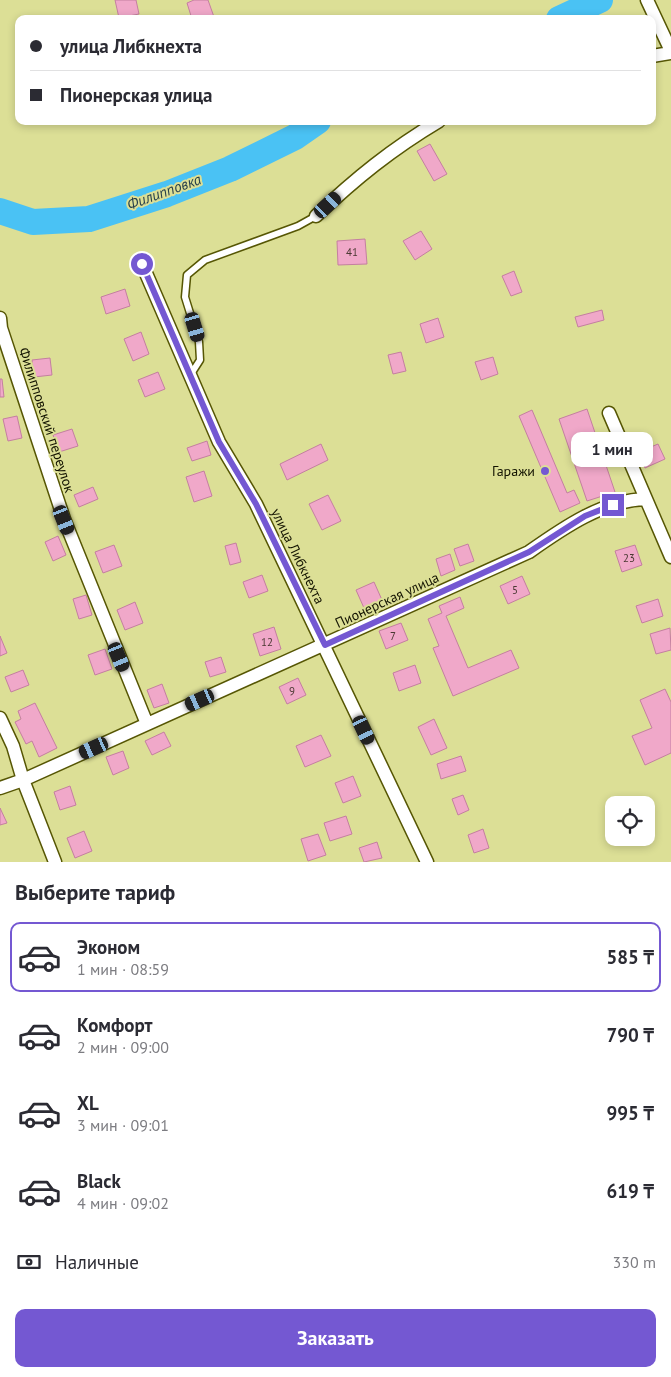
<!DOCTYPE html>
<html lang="ru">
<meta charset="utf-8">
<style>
:root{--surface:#fff;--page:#f2f2f3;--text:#2b2b33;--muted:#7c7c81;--line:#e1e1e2;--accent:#7458d2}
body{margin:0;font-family:"PT Sans",sans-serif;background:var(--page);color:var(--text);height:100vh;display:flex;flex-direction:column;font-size:19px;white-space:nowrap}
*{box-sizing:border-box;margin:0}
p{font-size:16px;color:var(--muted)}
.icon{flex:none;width:28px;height:28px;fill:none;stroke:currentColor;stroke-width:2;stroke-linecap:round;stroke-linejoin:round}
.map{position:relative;height:862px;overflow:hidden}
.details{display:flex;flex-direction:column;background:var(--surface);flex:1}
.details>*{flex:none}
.hud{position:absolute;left:15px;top:15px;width:641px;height:110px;border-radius:10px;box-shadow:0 2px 8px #0003;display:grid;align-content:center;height:110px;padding:0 15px;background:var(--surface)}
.controls{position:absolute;left:605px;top:796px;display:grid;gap:10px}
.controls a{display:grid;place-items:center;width:50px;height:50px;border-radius:10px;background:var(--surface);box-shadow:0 2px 8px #0003;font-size:25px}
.end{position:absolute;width:22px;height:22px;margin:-11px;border:6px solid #7458d2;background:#fff;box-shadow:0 0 0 2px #fff}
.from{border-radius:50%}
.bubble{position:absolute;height:35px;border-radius:10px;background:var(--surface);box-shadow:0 2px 8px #0003;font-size:16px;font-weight:600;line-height:35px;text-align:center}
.car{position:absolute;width:15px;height:30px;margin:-15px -8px;border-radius:6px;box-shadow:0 0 4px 1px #0007;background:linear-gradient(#222 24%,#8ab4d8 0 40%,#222 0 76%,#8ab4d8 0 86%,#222 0)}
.hud b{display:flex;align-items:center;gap:18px;height:48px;font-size:19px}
.hud b+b{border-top:1px solid var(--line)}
.hud i{width:12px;height:12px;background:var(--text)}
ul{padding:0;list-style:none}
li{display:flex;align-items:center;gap:15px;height:70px;margin:0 10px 8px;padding:0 5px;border:2px solid transparent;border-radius:10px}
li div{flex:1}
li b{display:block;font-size:19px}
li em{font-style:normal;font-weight:600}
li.selected{border-color:var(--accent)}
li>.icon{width:45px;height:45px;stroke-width:1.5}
h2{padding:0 15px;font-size:22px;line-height:60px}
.pay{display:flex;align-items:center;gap:12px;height:55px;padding:0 15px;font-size:19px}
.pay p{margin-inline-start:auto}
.action{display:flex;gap:10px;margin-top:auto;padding:10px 15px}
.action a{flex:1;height:58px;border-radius:10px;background:var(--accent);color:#fff;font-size:20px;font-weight:600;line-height:58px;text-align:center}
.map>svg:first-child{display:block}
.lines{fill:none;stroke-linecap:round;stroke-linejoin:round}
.river{stroke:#4ac2f4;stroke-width:26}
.building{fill:#f0a8c9;stroke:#c47fa0}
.service-casing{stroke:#565604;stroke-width:9}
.minor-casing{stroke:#565604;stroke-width:15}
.service{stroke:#fff;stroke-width:6}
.minor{stroke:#fff;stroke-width:12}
.route{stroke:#7458d2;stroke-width:6}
.poi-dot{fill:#7458d2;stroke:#dcdf96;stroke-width:2}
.labels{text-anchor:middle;stroke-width:4;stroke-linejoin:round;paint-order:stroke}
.number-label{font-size:11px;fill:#4a3832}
.street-label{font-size:14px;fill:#131300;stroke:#dcdf96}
.poi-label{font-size:14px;fill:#131300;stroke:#dcdf96;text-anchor:end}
.water-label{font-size:15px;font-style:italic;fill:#253e4a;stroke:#dcdf96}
</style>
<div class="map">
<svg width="671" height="862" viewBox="0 0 671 862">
<rect width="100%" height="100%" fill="#dcdf96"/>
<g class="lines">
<path class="river" d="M559,19L600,0
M0,211L33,222L89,219L167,194L230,169L295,137L318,121"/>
</g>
<path class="building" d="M115,0H136L139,14L119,18Z
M194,0H208L214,17L192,19L187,3Z
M430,144L447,174L434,181L417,151Z
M421,231L432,249L415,260L403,241Z
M365,239L367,264L338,265L337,241Z
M514,271L522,292L511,296L502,276Z
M125,289L130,306L106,314L101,297Z
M602,310L604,320L578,327L575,317Z
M438,318L444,337L426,343L420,324Z
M141,332L149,354L133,361L124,339Z
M401,352L406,371L393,374L388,355Z
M493,357L498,374L481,380L475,362Z
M50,358L52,375L34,377L32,360Z
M158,372L165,389L145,397L138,380Z
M0,379H2L4,397H0Z
M587,409L615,492L587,501L559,419Z
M532,410L567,493L574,490L580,503L560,512L519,416Z
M17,416L22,438L8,441L3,419Z
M72,429L78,446L59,452L53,435Z
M207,441L211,455L192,461L187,448Z
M321,444L328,460L287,480L280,464Z
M658,444L665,459L645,468L639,452Z
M204,471L212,496L194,502L186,477Z
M93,487L98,499L79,507L74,495Z
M328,495L341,521L322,530L309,504Z
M58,536L66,555L53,561L45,542Z
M236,543L241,562L230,565L225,546Z
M468,544L474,561L460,566L454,549Z
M114,545L122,566L103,573L95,552Z
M635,545L642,565L622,572L615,551Z
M450,554L455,570L441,576L436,559Z
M262,575L268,591L249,598L243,582Z
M522,576L530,594L508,604L500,586Z
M374,582L382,600L364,608L356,590Z
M86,595L92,615L79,619L73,599Z
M460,597L464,608L446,616L468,668L511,650L519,668L453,696L433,648L439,646L428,619L442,613L439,606Z
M658,599L663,616L642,623L636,606Z
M135,602L143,623L125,630L117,610Z
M401,623L408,640L386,649L379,631Z
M274,627L281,649L260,656L253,634Z
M670,628L671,650L656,654L650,634Z
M0,636L7,653L0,656Z
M105,649L112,669L95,675L88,655Z
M221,657L226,672L210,677L205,662Z
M415,665L421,683L399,691L393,673Z
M23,670L29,685L11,692L5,677Z
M298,678L306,695L287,704L279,687Z
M162,684L169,703L154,708L147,690Z
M665,689L671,702V753L645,765L632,736L652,728L640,700Z
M35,703L57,748L39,757L32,741L26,744L15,722L21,719L18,711Z
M434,719L447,748L431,755L418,727Z
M164,732L171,746L152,755L145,741Z
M321,735L331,756L305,767L296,746Z
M123,751L129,768L113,775L106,757Z
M461,756L466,771L441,779L437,764Z
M353,776L361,796L343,803L335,783Z
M70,786L76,805L60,810L54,792Z
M463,795L469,810L458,815L452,799Z
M0,808L7,823L0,825Z
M346,816L352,834L330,841L324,823Z
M483,829L489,848L474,853L468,835Z
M84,831L92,851L75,858L67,838Z
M318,834L326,855L308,861L301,839Z
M377,842L382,858L364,862L359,848Z"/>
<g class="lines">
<g class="service-casing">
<path id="service" d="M191,374L200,360L199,342L185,297L187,275L205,260L298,226L316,216"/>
</g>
<g class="minor-casing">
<path id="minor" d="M647,0L671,51
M652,56L671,53
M316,216C356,178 392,149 439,121
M142,264L219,442L256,504L427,862
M0,318L1,328L64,519L147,724
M609,413L671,557
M0,718L13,746L23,780L55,862
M0,788L23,780L529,552C563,528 603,500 646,499"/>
</g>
<use href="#service" class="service"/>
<use href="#minor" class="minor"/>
</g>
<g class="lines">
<path class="route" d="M142,264L219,442L256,504L325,645L529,552L585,516L613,505"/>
</g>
<circle class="poi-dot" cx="545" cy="471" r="5"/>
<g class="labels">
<g class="number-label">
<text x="352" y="256">41</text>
<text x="629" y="562">23</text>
<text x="515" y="594">5</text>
<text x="393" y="640">7</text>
<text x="267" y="646">12</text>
<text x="292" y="695">9</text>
</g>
<g class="street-label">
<text transform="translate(47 420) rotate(72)" y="5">Филипповский переулок</text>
<text transform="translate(298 556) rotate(64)" y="5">улица Либкнехта</text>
<text transform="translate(387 600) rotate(-25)" y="5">Пионерская улица</text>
</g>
<g class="poi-label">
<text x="535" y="476">Гаражи</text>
</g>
<g class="water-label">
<text transform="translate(164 192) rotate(-20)" y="5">Филипповка</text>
</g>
</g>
</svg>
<div class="controls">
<a><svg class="icon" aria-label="locate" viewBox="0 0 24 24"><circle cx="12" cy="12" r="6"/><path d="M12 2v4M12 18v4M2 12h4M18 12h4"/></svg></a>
</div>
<i class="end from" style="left:142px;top:264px"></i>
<i class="end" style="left:613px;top:505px"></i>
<div class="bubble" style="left:571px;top:432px;width:82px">1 мин</div>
<i class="car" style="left:328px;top:205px;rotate:47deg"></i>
<i class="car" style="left:195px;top:327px;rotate:163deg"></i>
<i class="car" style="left:64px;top:520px;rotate:158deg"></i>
<i class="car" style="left:119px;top:657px;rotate:157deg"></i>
<i class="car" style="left:200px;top:700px;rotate:246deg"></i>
<i class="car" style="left:364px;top:730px;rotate:155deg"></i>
<i class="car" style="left:94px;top:748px;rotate:246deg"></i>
<div class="hud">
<b><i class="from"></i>улица Либкнехта</b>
<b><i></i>Пионерская улица</b>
</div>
</div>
<section class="details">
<h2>Выберите тариф</h2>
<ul>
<li class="selected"><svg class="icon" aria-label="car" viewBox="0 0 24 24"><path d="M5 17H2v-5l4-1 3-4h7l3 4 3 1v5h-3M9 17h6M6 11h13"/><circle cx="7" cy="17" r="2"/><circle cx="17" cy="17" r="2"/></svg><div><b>Эконом</b><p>1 мин · 08:59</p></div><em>585 ₸</em></li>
<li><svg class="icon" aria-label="car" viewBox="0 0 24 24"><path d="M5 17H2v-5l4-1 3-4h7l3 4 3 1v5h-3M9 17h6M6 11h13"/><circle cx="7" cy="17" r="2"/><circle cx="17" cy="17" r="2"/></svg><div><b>Комфорт</b><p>2 мин · 09:00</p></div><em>790 ₸</em></li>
<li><svg class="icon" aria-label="car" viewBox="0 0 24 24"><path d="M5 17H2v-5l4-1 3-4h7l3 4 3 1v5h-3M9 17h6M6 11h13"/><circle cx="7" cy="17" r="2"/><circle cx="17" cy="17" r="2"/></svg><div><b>XL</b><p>3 мин · 09:01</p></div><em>995 ₸</em></li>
<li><svg class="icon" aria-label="car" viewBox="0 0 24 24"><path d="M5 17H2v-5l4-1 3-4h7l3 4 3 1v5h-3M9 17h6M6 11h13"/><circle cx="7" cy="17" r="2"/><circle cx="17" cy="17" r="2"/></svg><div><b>Black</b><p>4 мин · 09:02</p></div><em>619 ₸</em></li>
</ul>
<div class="pay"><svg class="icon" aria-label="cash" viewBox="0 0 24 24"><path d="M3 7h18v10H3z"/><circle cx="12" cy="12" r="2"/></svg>Наличные<p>330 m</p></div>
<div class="action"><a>Заказать</a></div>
</section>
